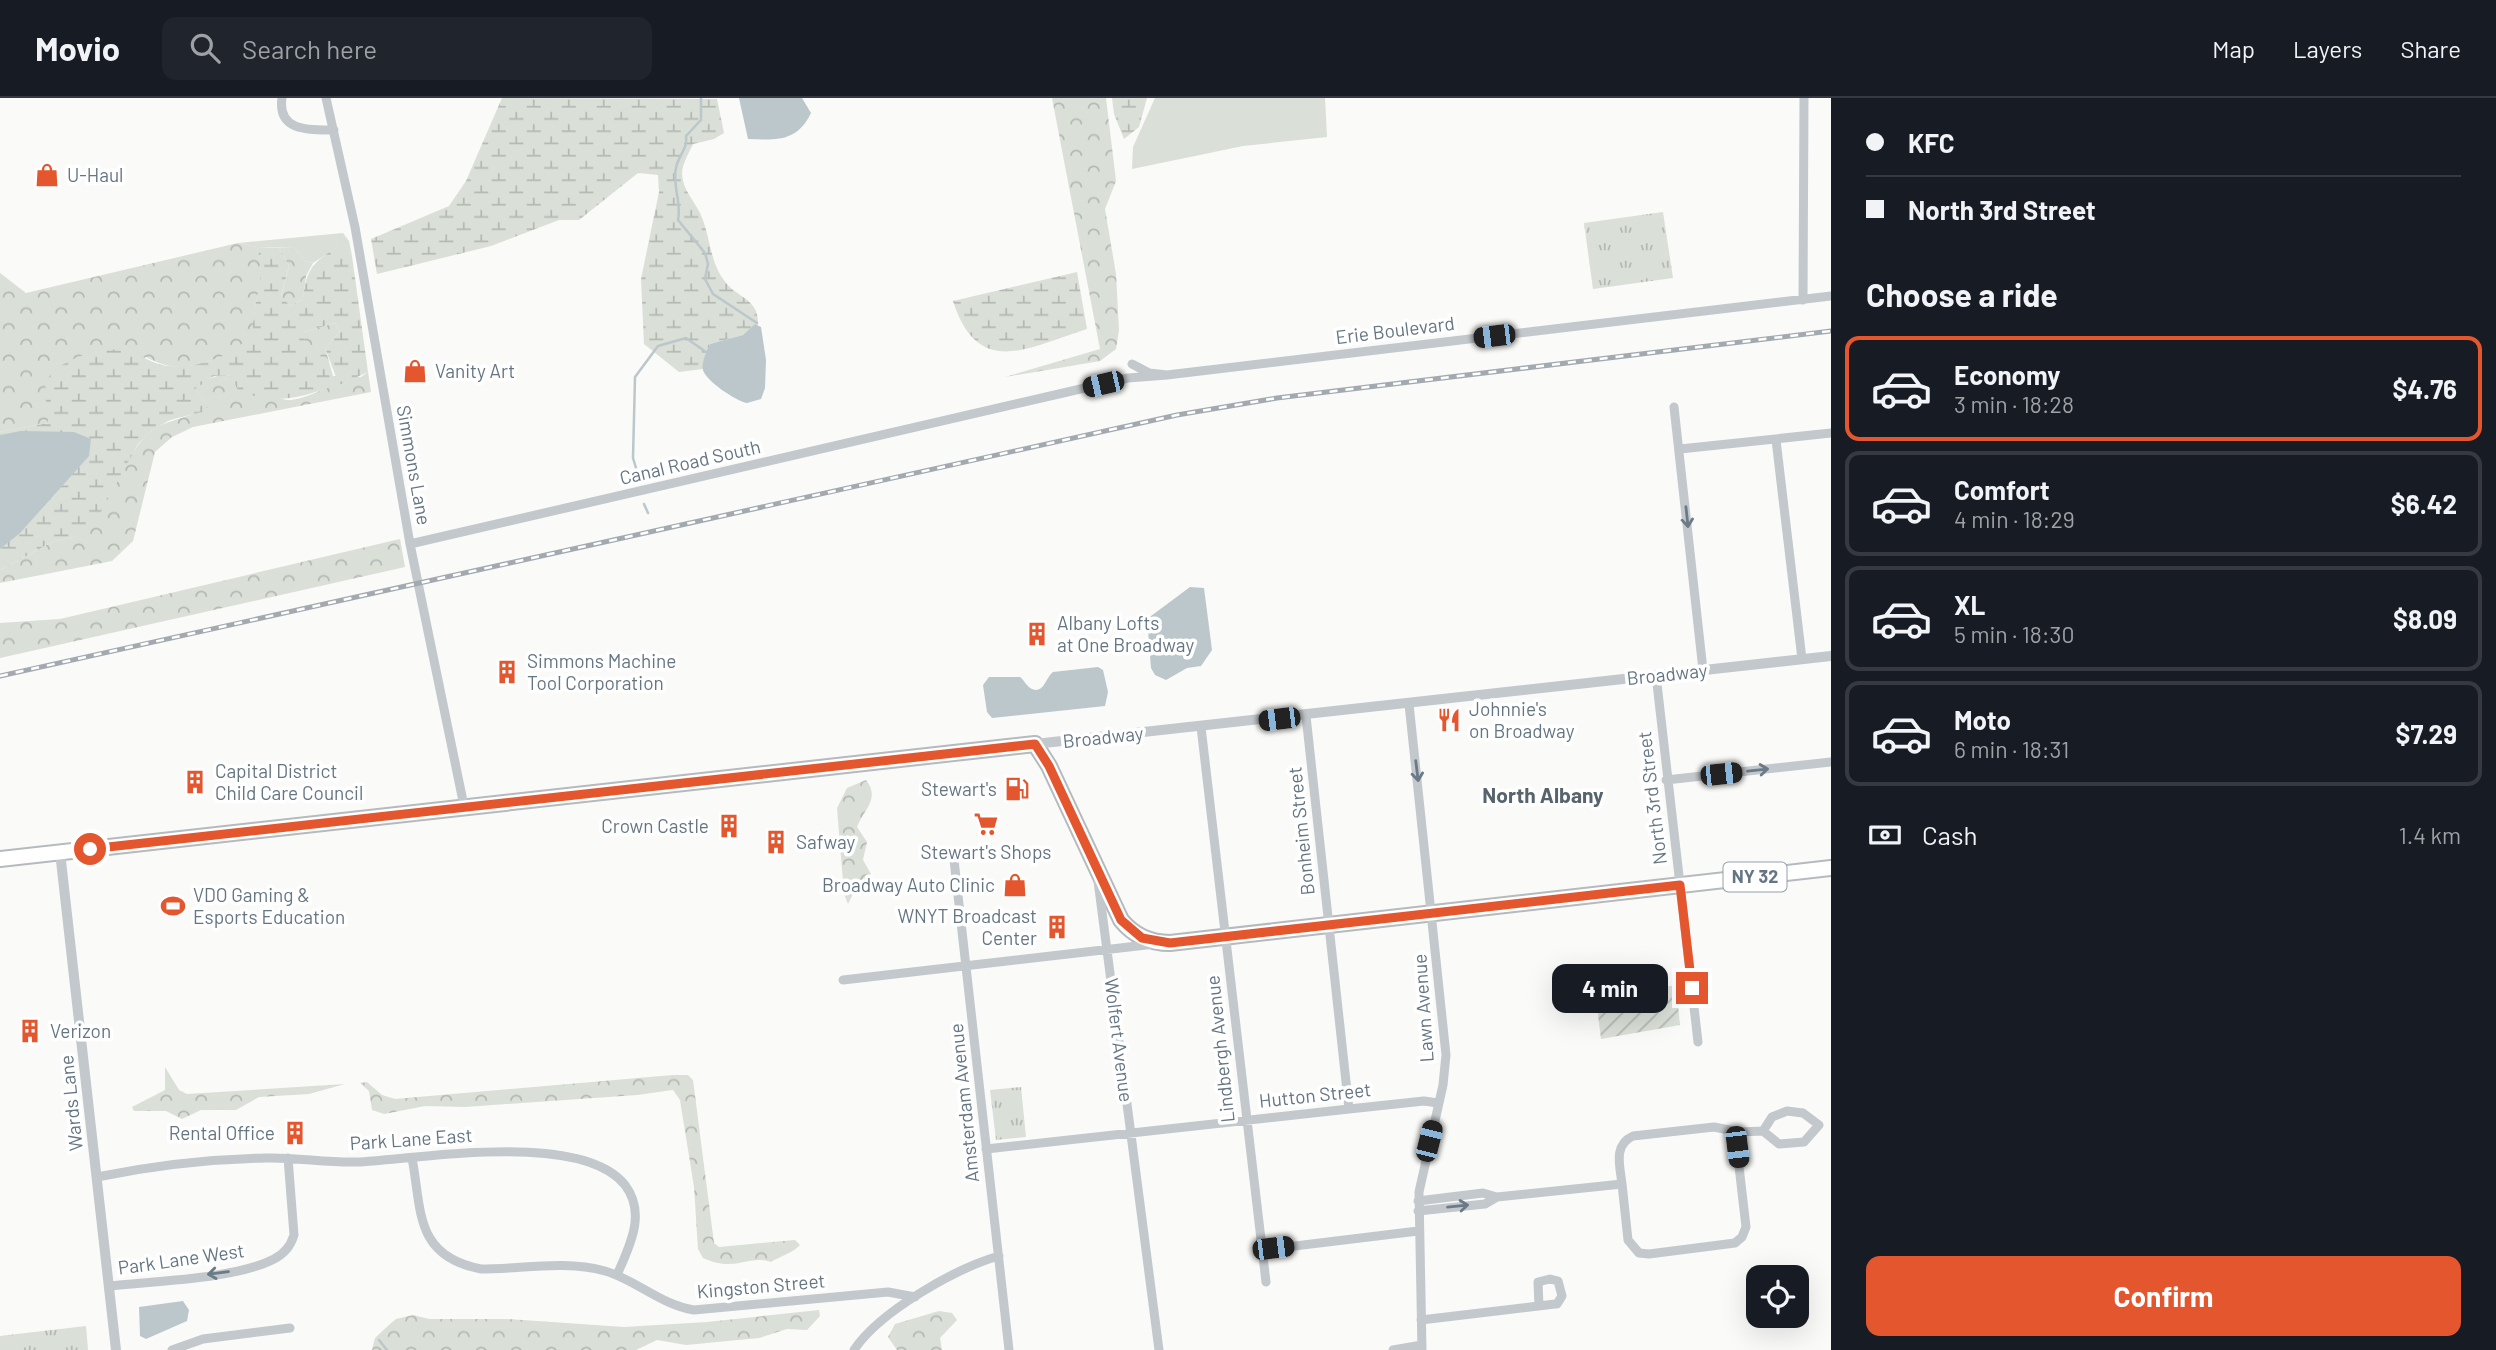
<!DOCTYPE html>
<meta charset="utf-8">
<style>
:root{--surface:#171b24;--page:#20242c;--text:#f1f3f6;--muted:#9ea1a6;--line:#363941;--accent:#e4572e}
body{margin:0;font-family:Barlow,sans-serif;background:var(--page);color:var(--text);height:100vh;display:flex;flex-direction:column;font-size:26px;white-space:nowrap}
*{box-sizing:border-box;margin:0}
p{font-size:23px;color:var(--muted)}
.icon{flex:none;width:38px;height:38px;fill:none;stroke:currentColor;stroke-width:2;stroke-linecap:round;stroke-linejoin:round}
.map{position:relative;flex:1;overflow:hidden}
.side{display:flex;flex-direction:column;background:var(--surface);width:665px}
.side>*{flex:none}
.guide{display:grid;align-content:center;height:154px;padding:0 35px;background:var(--surface)}
.fabs{position:absolute;left:1746px;top:1167px;display:grid;gap:14px}
.fabs a{display:grid;place-items:center;width:63px;height:63px;border-radius:14px;background:var(--surface);box-shadow:0 7px 28px #0002;font-size:35px}
.end{position:absolute;width:32px;height:32px;margin:-16px;border:9px solid #e4572e;background:#fff;box-shadow:0 0 0 4px #fff}
.from{border-radius:50%}
.bubble{position:absolute;height:49px;border-radius:14px;background:var(--surface);box-shadow:0 7px 28px #0002;font-size:23px;font-weight:700;line-height:49px;text-align:center}
.car{position:absolute;width:21px;height:42px;margin:-21px -10px;border-radius:9px;box-shadow:0 0 5px 2px #0007;background:linear-gradient(#222 24%,#8ab4d8 0 40%,#222 0 76%,#8ab4d8 0 86%,#222 0)}
.guide b{display:flex;align-items:center;gap:24px;height:66px;font-size:26px}
.guide b+b{border-top:2px solid var(--line)}
.guide i{width:18px;height:18px;background:var(--text)}
ul{padding:0;list-style:none}
li{display:flex;align-items:center;gap:21px;height:105px;margin:0 14px 10px;padding:0 21px;border:4px solid var(--line);border-radius:14px}
li div{flex:1}
li b{display:block;font-size:26px}
li em{font-style:normal;font-weight:700}
li.current{border-color:var(--accent)}
li>.icon{width:63px;height:63px;stroke-width:1.5}
h2{padding:0 35px;font-size:32px;line-height:84px}
.pay{display:flex;align-items:center;gap:18px;height:77px;padding:0 35px;font-size:26px}
.pay p{margin-inline-start:auto}
.cta{display:flex;gap:14px;margin-top:auto;padding:14px 35px}
.cta a{flex:1;height:80px;border-radius:14px;background:var(--accent);color:#fff;font-size:28px;font-weight:700;line-height:80px;text-align:center}
header{display:flex;align-items:center;gap:42px;box-sizing:border-box;height:98px;padding:0 35px;background:var(--surface);border-bottom:2px solid var(--line)}
header strong{font-size:33px}
nav{display:flex;gap:38px;margin-inline-start:auto;font-size:24px}
.search{width:490px;height:63px;background:var(--page);display:flex;align-items:center;gap:18px;box-sizing:border-box;padding:0 24px;border-radius:14px;color:var(--muted);font-size:26px}
main{display:flex;flex:1;min-height:0}
.map>svg:first-child{display:block}
.grass{fill:#dadfd7}
.forest{fill:url(#forest-crowns)}
.wetland{fill:url(#wetland-marsh)}
.park{fill:url(#park-tufts)}
.garden{fill:url(#garden-furrows)}
.water{fill:#bbc7cb}
.lines{fill:none;stroke-linecap:round;stroke-linejoin:round}
.stream{stroke:#bbc7cb;stroke-width:2.5}
.primary-casing{stroke:#b5babe;stroke-width:18}
.minor{stroke:#c3c8cc;stroke-width:9}
.tertiary{stroke:#c3c8cc;stroke-width:10}
.primary{stroke:#fff;stroke-width:14}
.rail-casing{stroke:#a2aab0;stroke-width:5}
.rail{stroke:#fff;stroke-width:2.5;stroke-dasharray:8;stroke-linecap:butt}
.oneway{stroke:#6a7a87}
.route{stroke:#e4572e;stroke-width:9}
.labels{text-anchor:middle;stroke-width:7;stroke-linejoin:round;paint-order:stroke}
.shield{fill:#fff;stroke:#939fa8;stroke-width:2}
.shield-label{font-size:18px;font-weight:bold;fill:#657683}
.poi-label{font-size:19px;fill:#657683;stroke:#fff;text-anchor:start}
.street-label{font-size:19px;fill:#657683;stroke:#fff}
.neighbourhood-label{font-size:21px;font-weight:bold;fill:#57646e;stroke:#fff}
</style>
<header>
<strong>Movio</strong>
<div class="search"><svg class="icon" aria-label="search" viewBox="0 0 24 24"><circle cx="10" cy="10" r="6"/><path d="M15 15l6 6"/></svg>Search here</div>
<nav><a>Map</a><a>Layers</a><a>Share</a></nav>
</header>
<main>
<div class="map">
<svg width="1831" height="1252" viewBox="0 0 1831 1252">
<defs>
<pattern id="forest-crowns" width="20" height="18" patternUnits="userSpaceOnUse" patternTransform="scale(1.75)"><rect width="20" height="18" fill="#dadfd7"/><path d="M2 6a3 3 0 1 1 6 0M12 15a3 3 0 1 1 6 0" fill="none" stroke="#b4b9b4"/></pattern>
<pattern id="wetland-marsh" width="20" height="14" patternUnits="userSpaceOnUse" patternTransform="scale(1.75)"><rect width="20" height="14" fill="#dadfd7"/><path d="M1 5h8M5 5V1M11 12h8M15 12V8" fill="none" stroke="#b4b9b4"/></pattern>
<pattern id="park-tufts" width="24" height="20" patternUnits="userSpaceOnUse" patternTransform="scale(1.75)"><rect width="24" height="20" fill="#dadfd7"/><path d="M3 7l-1-3M5 7V3M7 7l1-3M15 17l-1-3M17 17v-4M19 17l1-3" fill="none" stroke="#b4b9b4"/></pattern>
<pattern id="garden-furrows" width="10" height="10" patternUnits="userSpaceOnUse" patternTransform="scale(1.75)"><rect width="10" height="10" fill="#dadfd7"/><path d="M-1 1l2-2M0 10L10 0M9 11l2-2" fill="none" stroke="#b4b9b4"/></pattern>
</defs>
<rect width="100%" height="100%" fill="#fafaf8"/>
<path class="grass" d="M1155,0H1325L1327,39L1243,48L1132,71L1133,49Z
M343,135L349,143L352,158L344,145L313,165L305,163L295,150L257,149L238,145Z"/>
<path class="forest" d="M1052,0H1106L1116,83L1105,111L1116,176L1119,232L1116,251L1100,263L1005,279L1100,251Z
M238,145L257,149C266,179 259,184 255,212C254,219 255,228 253,234C245,255 202,267 182,269C168,269 157,265 146,259L48,309V325L0,334V175L26,195Z
M279,150H295L305,163L313,165L306,178L303,201L290,208L281,199L289,168Z
M335,225L340,234L325,250L333,278L361,279L368,274L371,294L193,329L172,339L155,354L133,443L112,463L0,485V472L54,443L73,439C88,419 106,400 119,379C129,363 135,347 150,334C165,321 198,319 207,307L195,291C237,254 254,302 291,302C303,301 316,294 327,290L318,258C307,253 303,246 304,234Z
M400,441L405,469L0,560V525L60,521Z
M866,682C881,701 863,712 857,729L867,744L863,762L871,776L868,783L856,790L848,806L844,796L837,710L847,690Z
M165,969L179,992L187,996L345,986L309,996L259,999L236,1012H201L182,1021L166,1013H134L132,1009L165,992Z
M673,977H688L693,982L714,1145L719,1149L795,1142L800,1147C794,1154 779,1159 771,1164C748,1156 736,1175 703,1160L698,1151L694,1089L680,1002L673,992L637,997L465,1009L425,1008L384,1016L372,1012L369,993L360,985L367,984L382,997L395,1001Z
M819,1212L820,1218L807,1232L787,1231L759,1240L686,1247L657,1242L636,1252H372L375,1240L390,1226L396,1221L413,1217L429,1221H508L624,1229L707,1224Z
M939,1213L952,1215L957,1222L940,1240L942,1252H897L888,1239L895,1226Z"/>
<path class="wetland" d="M502,0L717,1L724,35L714,41L693,46C689,55 682,66 682,76C683,92 693,101 700,115C711,138 709,166 727,186C739,200 759,202 758,226L743,237L710,246L703,271L679,274L644,246L641,181L659,94L658,77L638,75L579,122H559L491,148L377,176L371,141L449,108L466,83Z
M1112,0H1147L1139,29L1124,41L1114,16Z
M344,144L352,158L368,274L339,287L325,250L340,234L335,225L304,234C303,248 310,256 323,259L330,280L328,290C292,302 276,305 239,294L230,277L214,278L195,291L208,308L202,314L170,322L151,333L138,346L92,430L73,439L54,443L0,472V334L48,325C48,313 43,293 47,283C55,262 102,249 122,252C137,254 149,264 162,267C189,273 234,260 250,237C254,232 253,224 254,217C258,189 265,178 257,149L279,150L289,168L281,198L290,208L303,201C307,165 316,164 344,144Z
M1077,174L1087,231C1027,250 978,281 953,203Z"/>
<path class="park" d="M1663,114L1673,180L1593,191L1584,125Z
M1021,989L1026,1039L996,1042L990,992Z
M86,1228L88,1252H0V1238Z"/>
<path class="garden" d="M1676,887L1680,927L1601,941L1596,901Z"/>
<path class="water" d="M739,0H802L811,15C797,44 777,42 748,41Z
M755,226L761,229L766,262L765,290L761,301L747,305C736,303 706,283 703,272C701,265 707,252 710,246L743,237Z
M21,333L74,334L91,341L89,358L20,435L0,451V337Z
M1190,489L1204,490L1212,552L1201,568L1187,570L1166,582L1155,577L1151,570L1147,521Z
M1098,569L1103,572L1108,594L1105,608L992,620L987,614L983,587L989,579H1020C1024,582 1027,589 1032,591C1044,596 1046,579 1053,574Z
M183,1203L189,1212L187,1223L146,1241L140,1238L139,1209Z"/>
<g class="lines">
<path class="stream" d="M701,0V22L686,38C688,51 678,58 676,70C672,88 682,105 678,122L705,155L708,166L705,181L713,196L757,225
M639,380L633,360L635,279L658,248L686,240L706,254
M644,406L648,415
M379,1242L387,1252"/>
<g class="primary-casing">
<path id="primary" d="M0,761L1035,646L1049,668L1121,822C1134,838 1150,845 1170,845L1831,770"/>
</g>
<path class="minor" d="M282,0C277,34 310,32 334,32
M326,0L355,129L410,446L464,708
M1803,202L1804,0
M1132,266L1149,275L1167,277L1831,198
M1674,309L1703,572
M1776,342L1802,561
M1680,351L1831,335
M410,446L1128,280L1167,277
M1656,577L1698,944
M1409,606L1446,957L1443,987L1419,1094L1422,1252
M1306,618L1349,1011
M1201,629L1266,1184
M1666,682L1831,664
M953,753L1009,1252
M1098,783L1159,1252
M843,882L1155,846
M1787,1013L1803,1015L1819,1027L1804,1044L1779,1046L1763,1033L1772,1019Z
M986,1051L1349,1011L1424,1003L1438,1005
M412,1060C422,1112 414,1158 481,1171C523,1171 564,1162 605,1173C636,1182 661,1207 694,1212L888,1194L915,1199
M97,1079C151,1068 211,1061 266,1060C296,1059 326,1065 357,1064C419,1061 582,1032 625,1087C647,1116 629,1149 617,1177
M1622,1086L1628,1142L1639,1155L1649,1156L1735,1145L1742,1139L1746,1129L1735,1034
M1418,1103L1483,1095L1497,1099
M1418,1113L1485,1106L1497,1099L1622,1086C1620,1068 1613,1047 1633,1038L1714,1029L1739,1034L1763,1033
M1262,1152L1418,1133
M109,1188C154,1183 236,1181 274,1161C284,1156 291,1147 294,1137L288,1060
M1421,1222L1555,1206H1557L1562,1198L1558,1183L1550,1181L1538,1184L1539,1208
M172,1252L203,1241L290,1230
M854,1252C879,1214 956,1170 999,1158
M1393,1252L1422,1247"/>
<path class="tertiary" d="M1035,646L1831,558
M60,754L116,1252"/>
<use href="#primary" class="primary"/>
<g class="rail-casing">
<path id="rail" d="M0,578L1177,317L1277,300L1831,233"/>
</g>
<use href="#rail" class="rail"/>
</g>
<defs><path id="oneway-shaft" d="M-6 0H5M1.5-3L5.5 0L1.5 3" fill="none" stroke-width="1.6" stroke-linecap="round" stroke-linejoin="round" transform="scale(1.75)"/></defs>
<g class="oneway">
<use href="#oneway-shaft" transform="translate(1687 419) rotate(84)"/>
<use href="#oneway-shaft" transform="translate(1758 672) rotate(-6)"/>
<use href="#oneway-shaft" transform="translate(1417 673) rotate(83)"/>
<use href="#oneway-shaft" transform="translate(1458 1108) rotate(-6)"/>
<use href="#oneway-shaft" transform="translate(218 1175) rotate(173)"/>
</g>
<g class="lines">
<path class="route" d="M90,751L1035,646L1049,668L1121,822L1142,840L1170,845L1680,787L1692,890"/>
</g>
<defs>
<g id="shop-bare" transform="scale(1.89)"><path d="M-5-2.5h2.3a2.7 3.5 0 0 1 5.4 0H5L5.5 6h-11ZM-1.5-2.5h3a1.5 2.3 0 0 0-3 0Z" fill="#e4572e" stroke="#fff" stroke-width="2.5" paint-order="stroke"/></g>
<g id="building-bare" transform="scale(1.89)"><path d="M-4-6H4V6H1V3H-1V6H-4ZM-2.5-4.3h1.7v1.8h-1.7ZM.8-4.3h1.7v1.8H.8ZM-2.5-1h1.7V.8h-1.7ZM.8-1h1.7V.8H.8Z" fill="#e4572e" stroke="#fff" stroke-width="2.5" paint-order="stroke"/></g>
<g id="restaurant-bare" transform="scale(1.89)"><path d="M-5-6h1v4h1v-4h1v4h1v-4h1v5L-1.5 .5V6h-2V.5L-5-1ZM5-6V6H3V1.5H1.5Q1.5-4 5-6Z" fill="#e4572e" stroke="#fff" stroke-width="2.5" paint-order="stroke"/></g>
<g id="fuel-bare" transform="scale(1.89)"><path d="M-5.5-6h7V0h2V4h1.3V-2.5L3-4.5l.8-.8L6-3V5H2.5V1h-1V6h-7ZM-4.2-4.7v3.2H.2V-4.7Z" fill="#e4572e" stroke="#fff" stroke-width="2.5" paint-order="stroke"/></g>
<g id="supermarket-bare" transform="scale(1.89)"><path d="M-6-5.5h2.5l.6 2H6L4.5 2H-2.5L-4.4-4H-6ZM-1.5 3.2a1.3 1.3 0 1 0 .1 0ZM3 3.2a1.3 1.3 0 1 0 .1 0Z" fill="#e4572e" stroke="#fff" stroke-width="2.5" paint-order="stroke"/></g>
<g id="stadium-bare" transform="scale(1.89)"><path d="M0-5a6.5 5 0 1 0 0 10a6.5 5 0 1 0 0-10ZM-3.5-1.8h7v3.6h-7Z" fill="#e4572e" stroke="#fff" stroke-width="2.5" paint-order="stroke"/></g>
</defs>
<g fill-rule="evenodd">
<use href="#shop-bare" x="47" y="77"/>
<use href="#shop-bare" x="415" y="273"/>
<use href="#building-bare" x="1037" y="536"/>
<use href="#building-bare" x="507" y="574"/>
<use href="#restaurant-bare" x="1449" y="622"/>
<use href="#building-bare" x="195" y="684"/>
<use href="#fuel-bare" x="1017" y="691"/>
<use href="#supermarket-bare" x="986" y="726"/>
<use href="#building-bare" x="729" y="728"/>
<use href="#building-bare" x="776" y="744"/>
<use href="#shop-bare" x="1015" y="787"/>
<use href="#stadium-bare" x="173" y="808"/>
<use href="#building-bare" x="1057" y="829"/>
<use href="#building-bare" x="30" y="933"/>
<use href="#building-bare" x="295" y="1035"/>
</g>
<g class="labels">
<rect class="shield" x="1723.5" y="764.5" width="63" height="29" rx="5"/>
<g class="shield-label">
<text x="1755" y="785">NY 32</text>
</g>
<g class="poi-label">
<text x="67" y="84">U-Haul</text>
<text x="435" y="280">Vanity Art</text>
<text x="1057" y="532">Albany Lofts<tspan x="1057" dy="22">at One Broadway</tspan></text>
<text x="527" y="570">Simmons Machine<tspan x="527" dy="22">Tool Corporation</tspan></text>
<text x="1469" y="618">Johnnie's<tspan x="1469" dy="22">on Broadway</tspan></text>
<text x="215" y="680">Capital District<tspan x="215" dy="22">Child Care Council</tspan></text>
<text x="997" y="698" text-anchor="end">Stewart's</text>
<text x="709" y="735" text-anchor="end">Crown Castle</text>
<text x="796" y="751">Safway</text>
<text x="986" y="761" text-anchor="middle">Stewart's Shops</text>
<text x="995" y="794" text-anchor="end">Broadway Auto Clinic</text>
<text x="193" y="804">VDO Gaming &amp;<tspan x="193" dy="22">Esports Education</tspan></text>
<text x="1037" y="825" text-anchor="end">WNYT Broadcast<tspan x="1037" dy="22">Center</tspan></text>
<text x="50" y="940">Verizon</text>
<text x="275" y="1042" text-anchor="end">Rental Office</text>
</g>
<g class="street-label">
<text transform="translate(1395 232) rotate(-7)" y="7">Erie Boulevard</text>
<text transform="translate(690 364) rotate(-13)" y="7">Canal Road South</text>
<text transform="translate(414 367) rotate(80)" y="7">Simmons Lane</text>
<text transform="translate(1667 576) rotate(-6)" y="7">Broadway</text>
<text transform="translate(1103 639) rotate(-6)" y="7">Broadway</text>
<text transform="translate(1652 700) rotate(-97)" y="7">North 3rd Street</text>
<text transform="translate(1301 733) rotate(-96)" y="7">Bonheim Street</text>
<text transform="translate(1423 910) rotate(-94)" y="7">Lawn Avenue</text>
<text transform="translate(1119 942) rotate(83)" y="7">Wolfert Avenue</text>
<text transform="translate(1220 951) rotate(-96)" y="7">Lindbergh Avenue</text>
<text transform="translate(1315 997) rotate(-6)" y="7">Hutton Street</text>
<text transform="translate(71 1005) rotate(-96)" y="7">Wards Lane</text>
<text transform="translate(964 1005) rotate(-96)" y="7">Amsterdam Avenue</text>
<text transform="translate(411 1041) rotate(-4)" y="7">Park Lane East</text>
<text transform="translate(181 1161) rotate(-8)" y="7">Park Lane West</text>
<text transform="translate(761 1188) rotate(-5)" y="7">Kingston Street</text>
</g>
<g class="neighbourhood-label">
<text x="1543" y="705">North Albany</text>
</g>
</g>
</svg>
<div class="fabs">
<a><svg class="icon" aria-label="locate" viewBox="0 0 24 24"><circle cx="12" cy="12" r="6"/><path d="M12 2v4M12 18v4M2 12h4M18 12h4"/></svg></a>
</div>
<i class="end from" style="left:90px;top:751px"></i>
<i class="end" style="left:1692px;top:890px"></i>
<div class="bubble" style="left:1552px;top:866px;width:116px">4 min</div>
<i class="car" style="left:1494px;top:238px;rotate:263deg"></i>
<i class="car" style="left:1103px;top:286px;rotate:257deg"></i>
<i class="car" style="left:1279px;top:621px;rotate:263deg"></i>
<i class="car" style="left:1721px;top:676px;rotate:84deg"></i>
<i class="car" style="left:1429px;top:1043px;rotate:14deg"></i>
<i class="car" style="left:1737px;top:1049px;rotate:173deg"></i>
<i class="car" style="left:1273px;top:1150px;rotate:83deg"></i>
</div>
<section class="side">
<div class="guide">
<b><i class="from"></i>KFC</b>
<b><i></i>North 3rd Street</b>
</div>
<h2>Choose a ride</h2>
<ul>
<li class="current"><svg class="icon" aria-label="car" viewBox="0 0 24 24"><path d="M5 17H2v-5l4-1 3-4h7l3 4 3 1v5h-3M9 17h6M6 11h13"/><circle cx="7" cy="17" r="2"/><circle cx="17" cy="17" r="2"/></svg><div><b>Economy</b><p>3 min · 18:28</p></div><em>$4.76</em></li>
<li><svg class="icon" aria-label="car" viewBox="0 0 24 24"><path d="M5 17H2v-5l4-1 3-4h7l3 4 3 1v5h-3M9 17h6M6 11h13"/><circle cx="7" cy="17" r="2"/><circle cx="17" cy="17" r="2"/></svg><div><b>Comfort</b><p>4 min · 18:29</p></div><em>$6.42</em></li>
<li><svg class="icon" aria-label="car" viewBox="0 0 24 24"><path d="M5 17H2v-5l4-1 3-4h7l3 4 3 1v5h-3M9 17h6M6 11h13"/><circle cx="7" cy="17" r="2"/><circle cx="17" cy="17" r="2"/></svg><div><b>XL</b><p>5 min · 18:30</p></div><em>$8.09</em></li>
<li><svg class="icon" aria-label="car" viewBox="0 0 24 24"><path d="M5 17H2v-5l4-1 3-4h7l3 4 3 1v5h-3M9 17h6M6 11h13"/><circle cx="7" cy="17" r="2"/><circle cx="17" cy="17" r="2"/></svg><div><b>Moto</b><p>6 min · 18:31</p></div><em>$7.29</em></li>
</ul>
<div class="pay"><svg class="icon" aria-label="cash" viewBox="0 0 24 24"><path d="M3 7h18v10H3z"/><circle cx="12" cy="12" r="2"/></svg>Cash<p>1.4 km</p></div>
<div class="cta"><a>Confirm</a></div>
</section>
</main>
